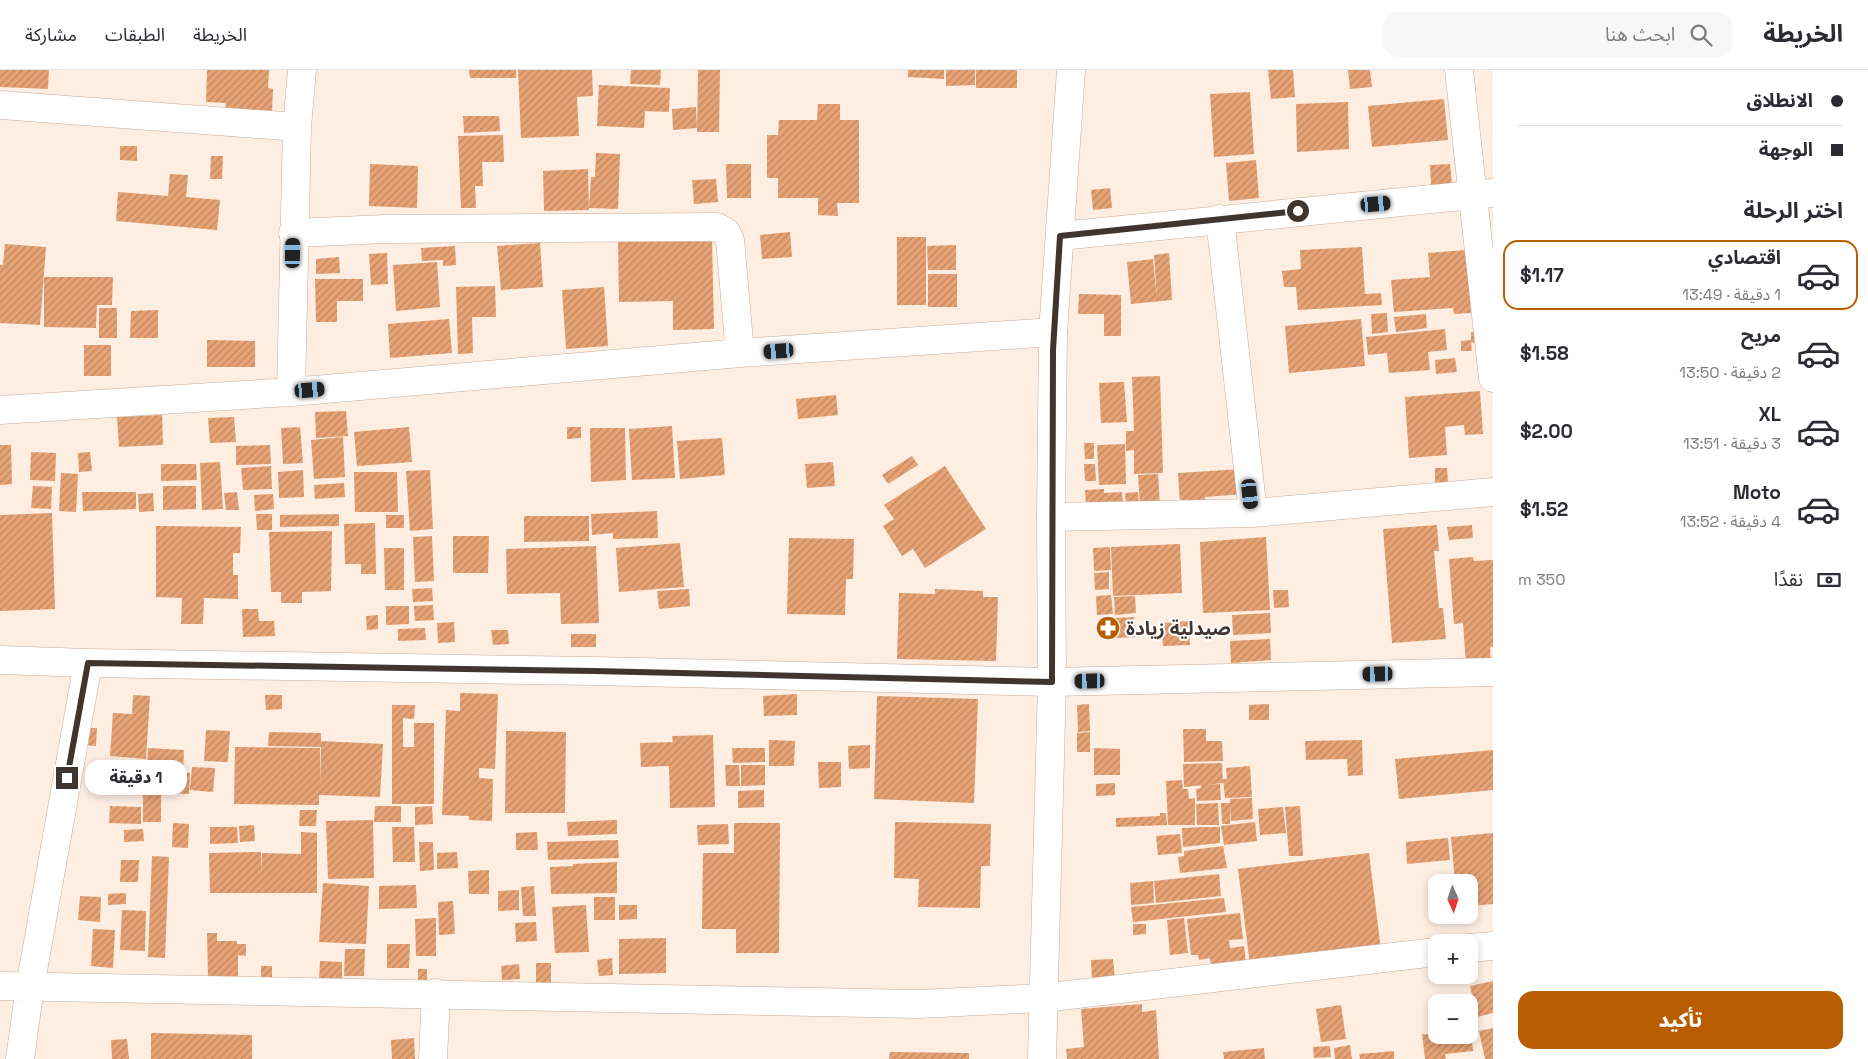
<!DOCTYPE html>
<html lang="ar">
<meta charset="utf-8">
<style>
:root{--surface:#fff;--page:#f7f7f7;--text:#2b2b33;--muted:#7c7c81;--line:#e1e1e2;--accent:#b95e00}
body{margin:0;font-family:"Space Grotesk","Noto Sans Arabic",sans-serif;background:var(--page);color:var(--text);direction:rtl;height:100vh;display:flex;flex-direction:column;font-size:19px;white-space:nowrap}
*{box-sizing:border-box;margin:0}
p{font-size:16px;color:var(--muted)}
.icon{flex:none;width:28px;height:28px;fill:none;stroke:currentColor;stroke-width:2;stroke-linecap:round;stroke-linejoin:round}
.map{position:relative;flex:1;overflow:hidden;direction:ltr}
.drawer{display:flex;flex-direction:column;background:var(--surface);width:375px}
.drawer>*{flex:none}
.hud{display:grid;align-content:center;height:110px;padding:0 25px;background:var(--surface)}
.needle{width:32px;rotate:177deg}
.buttons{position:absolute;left:1428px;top:804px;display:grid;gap:10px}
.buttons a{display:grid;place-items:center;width:50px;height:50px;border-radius:10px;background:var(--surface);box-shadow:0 2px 8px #0003;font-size:25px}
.end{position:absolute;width:22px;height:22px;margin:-11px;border:6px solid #40352e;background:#fff;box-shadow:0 0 0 2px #fff}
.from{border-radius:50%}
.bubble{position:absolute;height:35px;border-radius:15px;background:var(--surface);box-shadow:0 2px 8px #0003;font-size:16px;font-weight:800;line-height:35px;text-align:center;direction:rtl}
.car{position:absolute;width:15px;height:30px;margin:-15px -8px;border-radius:6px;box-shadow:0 0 4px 1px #0007;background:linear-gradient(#222 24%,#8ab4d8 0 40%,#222 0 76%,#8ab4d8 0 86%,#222 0)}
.hud b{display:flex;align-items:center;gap:18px;height:48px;font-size:19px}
.hud b+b{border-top:1px solid var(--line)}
.hud i{width:12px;height:12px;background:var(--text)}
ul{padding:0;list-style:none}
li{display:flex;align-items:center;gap:15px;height:70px;margin:0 10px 8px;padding:0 15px;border:2px solid transparent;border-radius:15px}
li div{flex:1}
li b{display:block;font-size:19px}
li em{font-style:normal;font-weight:800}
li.selected{border-color:var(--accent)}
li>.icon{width:45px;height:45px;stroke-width:1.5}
h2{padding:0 25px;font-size:22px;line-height:60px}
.pay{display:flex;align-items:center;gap:12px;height:55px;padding:0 25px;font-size:19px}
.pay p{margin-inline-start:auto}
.button{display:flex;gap:10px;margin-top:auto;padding:10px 25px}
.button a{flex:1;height:58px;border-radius:15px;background:var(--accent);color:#fff;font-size:20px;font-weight:800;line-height:58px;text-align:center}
header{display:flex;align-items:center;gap:30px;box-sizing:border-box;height:70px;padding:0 25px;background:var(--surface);border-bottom:1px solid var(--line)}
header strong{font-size:24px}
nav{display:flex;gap:28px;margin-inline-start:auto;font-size:18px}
.search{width:350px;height:45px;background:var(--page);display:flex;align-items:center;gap:12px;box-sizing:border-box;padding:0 18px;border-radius:15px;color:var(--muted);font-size:19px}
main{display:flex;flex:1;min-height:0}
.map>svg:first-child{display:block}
.building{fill:url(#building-hatch)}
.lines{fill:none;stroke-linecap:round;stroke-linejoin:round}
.minor-casing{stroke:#c6ab99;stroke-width:29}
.tertiary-casing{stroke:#c6ab99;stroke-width:29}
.minor{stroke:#fff;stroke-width:28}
.tertiary{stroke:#fff;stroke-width:28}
.route{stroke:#40352e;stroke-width:6}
.labels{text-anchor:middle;stroke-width:4;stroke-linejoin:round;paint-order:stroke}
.poi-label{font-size:19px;font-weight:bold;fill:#40352e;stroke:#fefefe;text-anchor:start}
</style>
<header>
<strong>الخريطة</strong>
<div class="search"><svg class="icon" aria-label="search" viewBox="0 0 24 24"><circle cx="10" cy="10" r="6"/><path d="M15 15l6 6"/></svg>ابحث هنا</div>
<nav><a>الخريطة</a><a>الطبقات</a><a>مشاركة</a></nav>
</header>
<main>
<section class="drawer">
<div class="hud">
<b><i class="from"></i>الانطلاق</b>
<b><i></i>الوجهة</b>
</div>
<h2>اختر الرحلة</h2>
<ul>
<li class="selected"><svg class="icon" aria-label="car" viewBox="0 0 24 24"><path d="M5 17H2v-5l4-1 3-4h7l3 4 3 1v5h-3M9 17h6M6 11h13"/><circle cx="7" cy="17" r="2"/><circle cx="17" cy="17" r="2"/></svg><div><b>اقتصادي</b><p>1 دقيقة · 13:49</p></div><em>$1.17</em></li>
<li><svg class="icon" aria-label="car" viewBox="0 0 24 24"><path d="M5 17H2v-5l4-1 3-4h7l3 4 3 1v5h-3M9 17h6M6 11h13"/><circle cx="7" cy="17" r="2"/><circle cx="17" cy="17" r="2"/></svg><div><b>مريح</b><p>2 دقيقة · 13:50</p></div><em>$1.58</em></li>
<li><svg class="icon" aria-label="car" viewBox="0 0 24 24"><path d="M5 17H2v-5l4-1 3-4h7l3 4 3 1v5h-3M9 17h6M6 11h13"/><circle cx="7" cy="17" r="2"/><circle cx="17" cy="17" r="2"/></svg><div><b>XL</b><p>3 دقيقة · 13:51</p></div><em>$2.00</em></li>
<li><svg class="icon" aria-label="car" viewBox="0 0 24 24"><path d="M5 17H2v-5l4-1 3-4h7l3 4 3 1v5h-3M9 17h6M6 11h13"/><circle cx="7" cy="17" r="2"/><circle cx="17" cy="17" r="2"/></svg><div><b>Moto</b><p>4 دقيقة · 13:52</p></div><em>$1.52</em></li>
</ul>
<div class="pay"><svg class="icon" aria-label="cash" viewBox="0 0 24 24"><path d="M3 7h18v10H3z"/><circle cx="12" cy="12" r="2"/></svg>نقدًا<p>350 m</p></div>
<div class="button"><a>تأكيد</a></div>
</section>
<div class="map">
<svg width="1493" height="989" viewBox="0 0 1493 989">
<defs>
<pattern id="building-hatch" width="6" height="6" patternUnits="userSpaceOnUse" patternTransform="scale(1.25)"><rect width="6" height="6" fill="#e7a375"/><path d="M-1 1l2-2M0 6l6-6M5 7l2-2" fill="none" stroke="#bd8660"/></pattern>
</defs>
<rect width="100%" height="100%" fill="#feede1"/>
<path class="building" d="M0,0H49L48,19L0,17Z
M207,0H269L268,18L273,19L272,42L225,41L226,33L206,32Z
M469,0H516V8H470Z
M518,0H592L593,26L577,27L579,66L521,68Z
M631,0H661L660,15L630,14Z
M698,0H720L719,62H697Z
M908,0H944V9L908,7Z
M946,0H975V15L946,16Z
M976,0H1017V18H976Z
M1268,0H1293L1295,27L1271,29Z
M1348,0H1370L1372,17L1350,19Z
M599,15L670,18L669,42L645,41L644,58L597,56Z
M1250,22L1254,84L1214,87L1210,24Z
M1444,29L1448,70L1372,77L1368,36Z
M1348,32L1349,79L1297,82L1296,34Z
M818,34H840V50H859V133H837L838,146L818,145V128H778V108H767V65H778L779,50H817Z
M696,37L697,58L673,60L672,39Z
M463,46H499L500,61L464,63Z
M503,65L504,92H482L483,116H475L476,138H461L458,66Z
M120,76H137V91L120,90Z
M596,83L620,84L618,139L589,138L591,107H595Z
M211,86H223L222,109H210Z
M1256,90L1259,128L1229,131L1226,93Z
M370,94L418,96L417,138L369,136Z
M726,94H751V128H727Z
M1450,94L1452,114L1431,115L1430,95Z
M588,99L589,140L544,141L543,101Z
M170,104L188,105L186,127L220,130L217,160L116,151L118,122L168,126Z
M716,109L718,132L694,134L692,110Z
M1110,118L1112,138L1093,140L1091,120Z
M790,162L792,187L762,189L760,165Z
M897,167H926V235H897Z
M712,169L714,259L673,260V231L619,232L618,170Z
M540,173L543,217L501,220L497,176Z
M5,174L46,177L40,255L0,253V195H3Z
M956,175V200H928L927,176Z
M455,176L456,195L443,196V190L422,191L421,178Z
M1362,177L1365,224L1381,223L1382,235L1298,240L1296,217H1284L1282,201L1301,199L1300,180Z
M1466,180L1471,243L1454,244L1453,238L1394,242L1391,210L1430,207L1428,183Z
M387,183L388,214L371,215L369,184Z
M1169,183L1172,230L1131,234L1127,192L1153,189L1157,229L1154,185Z
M339,187L340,203L316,204V189Z
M437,192L440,237L396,241L393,195Z
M928,204H957V237H928Z
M44,207H113L112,235H97L96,258L44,257Z
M315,209H363V231H337V252H316Z
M495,216L496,247H472L473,283L458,284L456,217Z
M604,217L608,276L566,279L562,220Z
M1079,224L1121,225V266H1104V244H1078Z
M99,238H117V268H99Z
M158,240V268H130L131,241Z
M1387,243L1388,262L1372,264L1371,244Z
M1426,244L1427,258L1396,262L1394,247Z
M449,249L452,283L390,288L388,254Z
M1361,249L1365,296L1289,303L1285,256Z
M1445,259L1447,280L1428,282L1430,300L1389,303L1387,283L1368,285L1366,267Z
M1481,261L1482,272L1471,273L1472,281H1461V271L1471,270V262Z
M207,270L255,271V297H207Z
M84,275H111V306H84Z
M1455,288L1457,302L1436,304L1435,290Z
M1160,306L1163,403L1134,404V380L1126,381V361H1134L1132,307Z
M1124,312L1127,352L1101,353L1099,313Z
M1480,321L1483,364L1465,365L1464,355L1445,357L1447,385L1409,388L1405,327Z
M836,325L838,345L798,349L796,329Z
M346,341L348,366L316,368L315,342Z
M162,345L163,375L119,377L117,347Z
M234,347L236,372L210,373L208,348Z
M672,356L675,408L632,410L629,359Z
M300,357L303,393L283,394L281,358Z
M409,357L412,392L357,396L354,362Z
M567,357H581V368L567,369Z
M590,358H625L626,410L591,412Z
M343,367L345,407L314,409L311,370Z
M722,368L725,405L680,409L677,371Z
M1084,373H1094V389H1085Z
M1125,374L1126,414L1099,415L1097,375Z
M0,375H11L12,414L0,415Z
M270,375L271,394L236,395V376Z
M31,382L56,383L55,411L30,410Z
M90,382L92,401L79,402L78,383Z
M912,386L918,395L888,414L882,405Z
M220,392L223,439L202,440L200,393Z
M833,392L835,416L807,418L805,394Z
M161,394H196L197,410L161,411Z
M1084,394H1095L1096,411H1085Z
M271,396L272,419L243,420L241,398Z
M945,396L986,459L925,498L913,479L902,486L883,456L894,449L884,435Z
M1435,398H1447L1448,412L1435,413Z
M1242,399L1244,424L1205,427V431L1180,433L1178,403Z
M303,400L304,427L279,428L278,402Z
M430,400L433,459L410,461L406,401Z
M354,402H397L398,442H355Z
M61,403L78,404L76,442L59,441Z
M1158,404L1160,435L1140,436L1138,405Z
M344,413L345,427L315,429L314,415Z
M33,416L52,417L51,439L31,438Z
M163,416H196V439L163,440Z
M1104,419V423L1122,422L1123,433L1086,435L1085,420Z
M82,422H136V439L83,441Z
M237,422L239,440H226L224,423Z
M1138,422L1139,436L1126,437L1125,423Z
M153,423L154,441L139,442L138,424Z
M273,424L274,439L255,441L254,425Z
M657,441L658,468L613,469V463L592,465L591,444Z
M52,443L55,539L0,541V445Z
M256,444H272V460H257Z
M339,444V456L280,457V445Z
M386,445H404V458H386Z
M524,446H589V471L524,472Z
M375,453L376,504H361V494H345L344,454Z
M1437,455L1439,481H1434L1439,538H1443L1446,569L1392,573L1383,459Z
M1472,455L1473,468L1449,470L1447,457Z
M156,456L241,457L240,483H233V505H238V529L204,528L203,554H181L182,528L156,527Z
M332,461L331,521L302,522V533H281V522H271L269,462Z
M432,466L434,511L415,512L413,467Z
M453,466H489L488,503H453Z
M1266,467L1270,540L1203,543L1200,472Z
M789,468L854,469L853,509H846L845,545L787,544Z
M680,473L684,517L619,522L616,478Z
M1180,474L1182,523L1113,526L1111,477Z
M596,476L599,553L561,554L560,523L507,524L506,479Z
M1110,477L1111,500L1094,501L1093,478Z
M384,478H404V520H385Z
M1473,487L1474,491L1493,490V577H1490L1491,594L1466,595L1463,553L1454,554L1449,489Z
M1109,502V519L1095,520L1094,503Z
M432,518L433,531L413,532L412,519Z
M689,519L690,536L659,539L657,521Z
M935,519L983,521V527H998L996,591L897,589L899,523L935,524Z
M1273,520H1288L1289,537L1274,538Z
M1111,525L1113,544L1097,545L1096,526Z
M1135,526L1136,543L1115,545L1114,527Z
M433,535L434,550L415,551L414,536Z
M386,536H409V554L386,555Z
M242,539H258L259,551H274L275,566L243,567Z
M1270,543L1271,563L1233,565L1232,545Z
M378,545V559L367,560L366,546Z
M1134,547L1135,567L1115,568L1114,548Z
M1189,551L1190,575L1163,576L1161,553Z
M454,552L455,572L438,573L437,553Z
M425,558L426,570L398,571V559Z
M491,560H508L509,574L493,575Z
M571,564H596V577H571Z
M1270,569L1271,590L1231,593L1230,571Z
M460,623L498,624L495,699L479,698V708L493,709L492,751L469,750V746L442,745L446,640L460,641Z
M797,624V645L764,646L763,626Z
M133,625L150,626L146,689L110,686L113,643L132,644Z
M265,625H282V639L266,640Z
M877,626L978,629L974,733L874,729Z
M1089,634L1090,661L1078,662L1077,635Z
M1269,634V650H1249V635Z
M392,635H415L414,649L403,648V677H414V653H434V734H392Z
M84,658H97L96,676L83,675Z
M1183,659H1206V671H1222L1223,691L1184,692Z
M206,660L230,661L228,692L204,691Z
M506,661L566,662L565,743H505Z
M269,662L321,663V671L383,674L380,727L319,725V735L234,734L235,677L320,678V715L321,677L268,676Z
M1090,662V682H1077V663Z
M713,665L715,737L670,738L669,696L641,697L640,673L673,672L672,666Z
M769,670L795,671L794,696H769Z
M1362,670L1363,705L1348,706L1347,689L1306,690L1305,671Z
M870,675V698L849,699L848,676Z
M148,678L184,680L183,702L147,700Z
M732,678H765V692L733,693Z
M1094,678L1120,679V705H1094Z
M1493,680V720L1399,729L1395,689Z
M818,692H841V717L819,718Z
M1222,693L1223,713L1184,717L1183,694Z
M95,695L121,697L119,719L94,717Z
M725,695H739L740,716H726Z
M741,695H765V715L741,716Z
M1250,696L1252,727L1225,728L1223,709H1227L1226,698Z
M192,697L215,698L213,722L190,720Z
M122,698L143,699L142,720L121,719Z
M146,701L190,703L189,724L144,722Z
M1182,710L1183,719H1188L1189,729L1195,728V755H1168L1166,711Z
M1115,713V725L1096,726V714Z
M1220,714L1221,730L1197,731L1196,719L1201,718V715Z
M764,720V737L738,738V721Z
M143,724H161V752H143Z
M1252,728L1253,749L1231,751L1230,735V754H1222L1221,733H1230V729Z
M1218,733L1219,755H1197L1196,734Z
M110,736L141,737V754L109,753Z
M375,736H401V752H374Z
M432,736L433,754L415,755V737Z
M1300,736L1303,786H1289L1285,737Z
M1283,737L1286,763L1260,765L1258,739Z
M300,740H317L316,756H299Z
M1160,743H1166L1167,755L1116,757V748L1160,746Z
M373,750L374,808L328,809L326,751Z
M617,750V764L568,766L567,752Z
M895,752L991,754L990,796H981L980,838L918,837L919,809L894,808Z
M1255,752L1257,771L1224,775L1221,756Z
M173,753L189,754L188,778L172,777Z
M734,753H780L779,883H736V859H702L703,783H734Z
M728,754L729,774L698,775L697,755Z
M254,755L255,771L240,772L239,756Z
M210,757H237L238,773L210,774Z
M392,757H414L415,792H393Z
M1203,757H1220V773L1183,777L1182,758Z
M143,759L144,771L124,772V760Z
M301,762L317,763V823H210L209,783L261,782L262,803V783L301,784Z
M537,762L538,780H516V763Z
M1493,763V834L1469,836V812H1455L1451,767Z
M1180,764L1182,783L1158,785L1156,766Z
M1448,768L1450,790L1407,794L1406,772Z
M618,770L619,788L548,790L547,772Z
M419,772H433L434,800L420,801Z
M1223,776L1227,798L1180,803L1178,787L1184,786V781Z
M457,782L458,798L437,799V783Z
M1369,783L1381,880L1250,895L1238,799Z
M152,786L169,787L165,888L148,887Z
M121,790H139L138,812H120Z
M617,792V823L551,824L550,797L573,796V794Z
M489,800V824H469L468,801Z
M1219,804L1221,826L1156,833L1154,811Z
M1153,811L1154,833L1131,835L1130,813Z
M323,813L369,816L366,874L319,872Z
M416,815L417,838L379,839V816Z
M534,816L536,846H523L521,817Z
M519,820V840L498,841V821Z
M126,823V834L108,835V824Z
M80,826L101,827L100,852L78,850Z
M594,827H615V850H594Z
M1224,828L1226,842L1133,852L1131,837Z
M453,831L455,864L439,865L438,832Z
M586,835L589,882L555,883L552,837Z
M619,835H637V849L619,850Z
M122,840L146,841L145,881L120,880Z
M1240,843L1243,869L1229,870L1230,878L1244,876L1247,902L1211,899L1210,888L1199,890L1198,885H1191L1187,849Z
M436,848V886H416L415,849Z
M1184,848L1188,883L1170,885L1167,850Z
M536,852L537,871L516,872L515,853Z
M1133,854H1146V864L1133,865Z
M93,859L115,860L113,898L91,896Z
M207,863H217V871H237V874H246V886L238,885V908H208Z
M666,868V903L619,904V869Z
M387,874H410L409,898H387Z
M345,879H365L364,906H344Z
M612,888L613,905L599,906L597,890Z
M1113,889L1115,909L1092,910L1091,890Z
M320,891L342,892V910L319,909Z
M536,893H551V913H536Z
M519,894L520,909L502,910L501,896Z
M261,896H272V907H261Z
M418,899H427V910H418Z
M1493,911V943L1477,947L1470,916Z
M1142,934V942L1156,940L1159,989H1067L1066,979L1084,977L1081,939Z
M1341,935L1346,969L1321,972L1316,939Z
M1493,958V989H1485L1479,961Z
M1469,960H1471L1473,981L1445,984L1446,989H1425L1422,964L1469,965Z
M151,963L252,965V989H151Z
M414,968L415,989H392L391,970Z
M127,969L129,989H112L111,970Z
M1350,975L1352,989H1335L1334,978Z
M1330,976L1331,987L1314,988L1313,977Z
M1264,978L1265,989H1224L1223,982Z
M1394,981V989H1360L1359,984Z
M890,982L969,983V989H889Z"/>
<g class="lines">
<g class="minor-casing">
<path id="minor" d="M1459,0L1493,308
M0,35L297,57
M1220,149L1253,443
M293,163L385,159L717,157L726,162L730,170L740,283
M1060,166L1493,123
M291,322L297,57L302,0
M0,340L291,322L740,283L1053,262
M1051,447L1253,443L1493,422
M0,590L88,593L594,601L1052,612L1493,602
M1469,878L1493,876
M0,916L919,934L1043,928L1436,882
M20,989L30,917L88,593
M433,989L436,923"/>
</g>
<g class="tertiary-casing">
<path id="tertiary" d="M1042,989L1052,612L1051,447L1053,262L1071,0"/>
</g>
<use href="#minor" class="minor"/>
<use href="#tertiary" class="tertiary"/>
</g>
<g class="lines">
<path class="route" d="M67,708L88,593L594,601L1052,612L1053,280L1060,166L1298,141"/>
</g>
<defs>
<g id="pharmacy-disc" transform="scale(1.25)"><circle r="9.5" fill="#b95e00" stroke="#fefefe"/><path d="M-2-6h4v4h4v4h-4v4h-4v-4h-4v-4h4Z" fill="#fff"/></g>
</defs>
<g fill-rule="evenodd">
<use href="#pharmacy-disc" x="1108" y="558"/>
</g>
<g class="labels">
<g class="poi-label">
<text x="1126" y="565">صيدلية زيادة</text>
</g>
</g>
</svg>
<div class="buttons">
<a><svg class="needle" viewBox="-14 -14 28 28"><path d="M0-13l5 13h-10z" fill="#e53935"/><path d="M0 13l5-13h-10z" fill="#7c7c81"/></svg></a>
<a>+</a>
<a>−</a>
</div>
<i class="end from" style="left:1298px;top:141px"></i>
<i class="end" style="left:67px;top:708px"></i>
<div class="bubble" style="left:85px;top:690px;width:102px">1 دقيقة</div>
<i class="car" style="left:1376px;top:134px;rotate:85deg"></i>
<i class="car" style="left:293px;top:183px;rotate:1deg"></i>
<i class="car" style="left:779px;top:281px;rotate:266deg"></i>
<i class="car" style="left:310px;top:320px;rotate:85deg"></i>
<i class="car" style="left:1250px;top:424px;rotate:174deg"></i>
<i class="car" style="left:1378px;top:604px;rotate:269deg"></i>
<i class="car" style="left:1090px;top:611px;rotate:269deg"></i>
</div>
</main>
